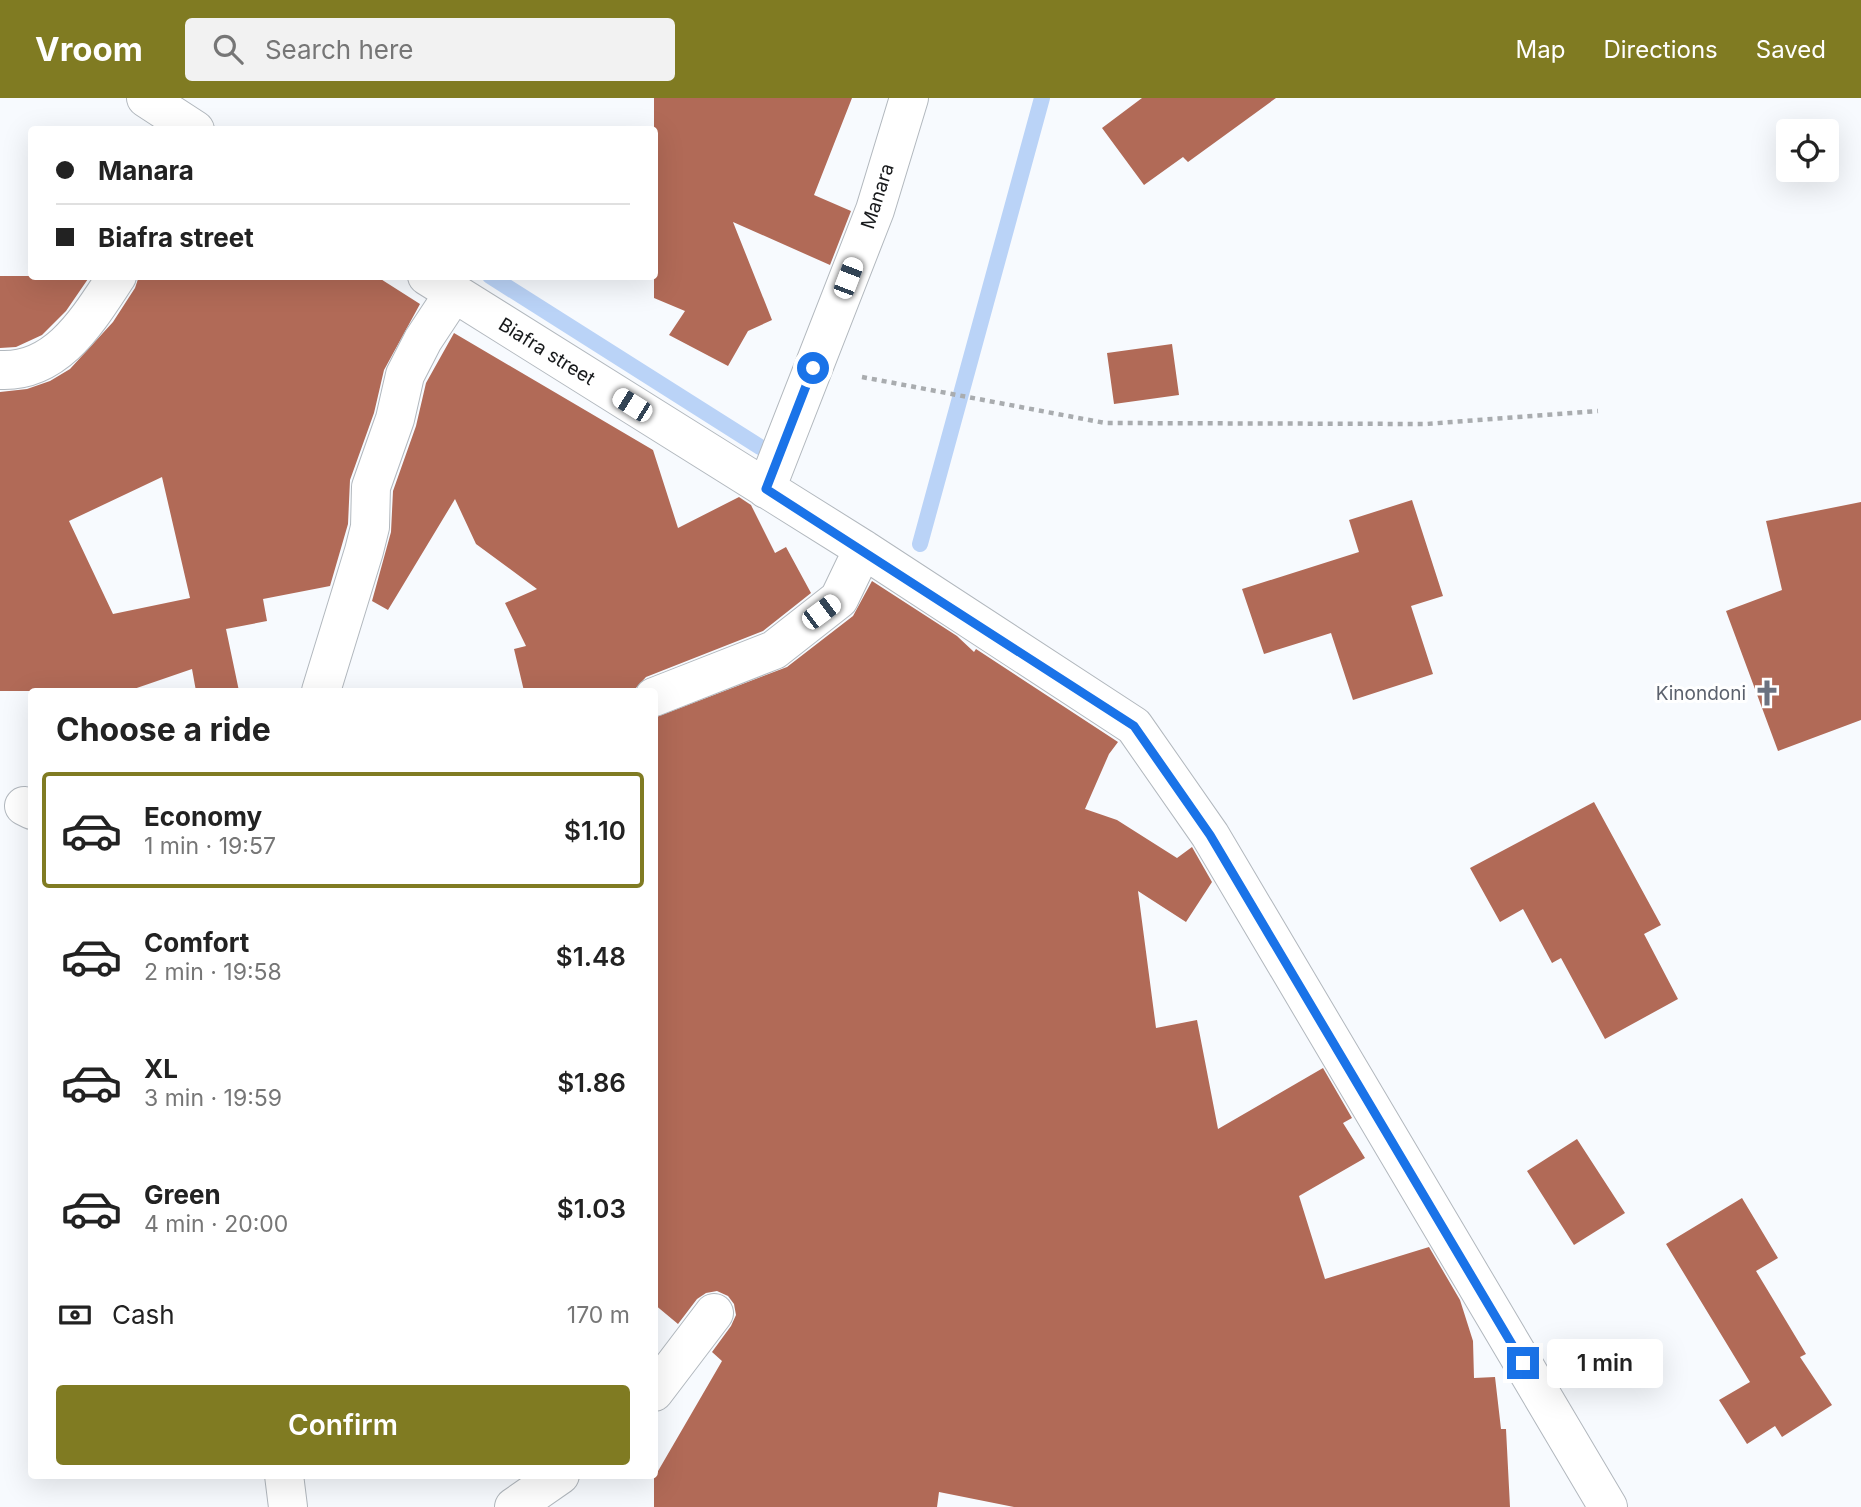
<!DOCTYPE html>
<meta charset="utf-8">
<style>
:root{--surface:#fff;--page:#f2f2f2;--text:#222;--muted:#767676;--line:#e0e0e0;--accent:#807b22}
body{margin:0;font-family:Inter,sans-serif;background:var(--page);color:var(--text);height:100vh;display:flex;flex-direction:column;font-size:26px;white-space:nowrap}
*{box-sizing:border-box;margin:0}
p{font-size:23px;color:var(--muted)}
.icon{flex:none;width:38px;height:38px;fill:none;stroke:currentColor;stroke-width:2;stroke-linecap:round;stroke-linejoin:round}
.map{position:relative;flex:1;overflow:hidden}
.panel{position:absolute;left:28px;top:590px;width:630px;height:791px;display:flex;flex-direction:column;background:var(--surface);border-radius:7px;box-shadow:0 7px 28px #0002}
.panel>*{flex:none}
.hud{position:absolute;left:28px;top:28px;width:630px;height:154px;border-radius:7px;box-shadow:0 7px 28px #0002;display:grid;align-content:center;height:154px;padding:0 28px;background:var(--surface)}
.fabs{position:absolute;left:1776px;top:21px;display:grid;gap:14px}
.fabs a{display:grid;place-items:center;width:63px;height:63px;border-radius:7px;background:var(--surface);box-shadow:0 7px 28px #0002;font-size:35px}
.end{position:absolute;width:32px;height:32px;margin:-16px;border:9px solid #1a73e8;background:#fff;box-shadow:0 0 0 4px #fff}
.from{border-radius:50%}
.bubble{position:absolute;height:49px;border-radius:7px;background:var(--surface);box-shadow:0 7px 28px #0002;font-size:23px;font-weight:600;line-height:49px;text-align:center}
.car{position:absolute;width:21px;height:42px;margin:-21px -10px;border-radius:9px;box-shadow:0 0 5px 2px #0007;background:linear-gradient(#fff 24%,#345 0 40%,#fff 0 76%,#345 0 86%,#fff 0)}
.hud b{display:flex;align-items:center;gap:24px;height:66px;font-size:26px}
.hud b+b{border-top:2px solid var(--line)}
.hud i{width:18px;height:18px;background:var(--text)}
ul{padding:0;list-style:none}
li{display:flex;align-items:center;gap:21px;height:116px;margin:0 14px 10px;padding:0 14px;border:4px solid transparent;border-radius:7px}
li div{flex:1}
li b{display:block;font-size:26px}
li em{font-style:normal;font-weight:600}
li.active{border-color:var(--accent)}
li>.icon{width:63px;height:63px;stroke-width:1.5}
h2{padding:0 28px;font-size:32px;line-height:84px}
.pay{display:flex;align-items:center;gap:18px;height:77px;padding:0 28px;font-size:26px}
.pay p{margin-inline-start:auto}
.primary-button{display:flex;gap:14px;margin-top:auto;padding:14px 28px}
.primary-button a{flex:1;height:80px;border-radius:7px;background:var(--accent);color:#fff;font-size:28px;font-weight:600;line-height:80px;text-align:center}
header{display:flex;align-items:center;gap:42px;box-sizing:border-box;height:98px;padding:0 35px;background:var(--accent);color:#fff}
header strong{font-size:33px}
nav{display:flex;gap:38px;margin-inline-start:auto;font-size:24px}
.search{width:490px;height:63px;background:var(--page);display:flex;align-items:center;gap:18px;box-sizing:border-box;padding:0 24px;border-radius:7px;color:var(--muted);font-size:26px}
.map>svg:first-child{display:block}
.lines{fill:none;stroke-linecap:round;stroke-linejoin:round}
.stream{stroke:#bad3f7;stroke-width:16}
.building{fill:#b16a57;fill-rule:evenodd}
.minor-casing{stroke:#b2b8be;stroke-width:40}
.path{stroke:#a9acaf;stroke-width:4.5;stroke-dasharray:5 5;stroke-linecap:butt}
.minor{stroke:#fff;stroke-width:38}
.route{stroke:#1a73e8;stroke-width:9}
.labels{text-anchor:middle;stroke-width:6;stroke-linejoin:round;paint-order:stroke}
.street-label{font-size:19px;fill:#17191b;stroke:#fff}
.worship-label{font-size:19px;fill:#5b616d;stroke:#fff;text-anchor:end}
</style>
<header>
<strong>Vroom</strong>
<div class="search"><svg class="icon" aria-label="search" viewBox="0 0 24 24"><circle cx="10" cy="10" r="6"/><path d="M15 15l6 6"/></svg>Search here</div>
<nav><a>Map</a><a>Directions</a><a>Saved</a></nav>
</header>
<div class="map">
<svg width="1861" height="1409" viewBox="0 0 1861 1409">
<rect width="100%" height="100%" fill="#f7fafe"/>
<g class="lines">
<path class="stream" d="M490,178L760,349
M920,446L1042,0"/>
</g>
<path class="building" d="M654,0H852L814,97L851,113L830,167L733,124L772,222L748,233L728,268L669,237L685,213L654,200Z
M1142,0H1276L1188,64L1183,59L1144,87L1102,30Z
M0,178H90L66,213L42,237L16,249L0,250Z
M139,178H376L420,206L384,272L374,315L350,382L348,426L330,488L263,501L267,523L226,531L239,593H196L192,571L128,593H0V294L27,291L50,283L70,271L113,224L135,190ZM162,379L190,500L113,516L69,423Z
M454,235L653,352L678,430L739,399L751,407L775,455L786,449L811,495L763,533L646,579L633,593H524L514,551L526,548L505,505L537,491L476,446L455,401L388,512L372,503L391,434L393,393L416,328L426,285Z
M1172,246L1179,297L1114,306L1107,255Z
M1412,402L1443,498L1411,508L1433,576L1353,602L1331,535L1264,556L1242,491L1359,454L1349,422Z
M1861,404V622L1778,653L1726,513L1782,492L1766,423Z
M872,483L957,538L974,554L976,551L1118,644L1109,656L1085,711L1117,722L1177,760L1192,749L1212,784L1186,824L1138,793L1156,930L1197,922L1218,1031L1323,970L1352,1020L1343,1025L1365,1060L1299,1098L1325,1181L1429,1149L1460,1202L1473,1243L1474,1280L1495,1279L1501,1331H1506L1510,1409H1014L939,1394L937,1409H654V1380L722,1263L712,1254L731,1228L736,1217L734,1206L728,1198L717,1193L706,1195L697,1201L678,1226L654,1206V620L787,569L853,518Z
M1594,704L1661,827L1644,836L1678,901L1605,941L1561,860L1552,865L1523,811L1500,824L1470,770Z
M1577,1041L1625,1115L1574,1147L1527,1073Z
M1742,1100L1778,1160L1756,1173L1806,1256L1800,1259L1832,1307L1782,1339L1775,1328L1747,1346L1719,1302L1750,1284L1666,1146Z"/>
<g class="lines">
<g class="minor-casing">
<path id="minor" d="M146,0L195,32
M427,178L863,451L1134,628L1210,737L1608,1409
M0,272C58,275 89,220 117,178
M766,391L875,112L909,0
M321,593L364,453L370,429L371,389L395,321L405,277L423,242L454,195
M654,599L774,552L839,501L863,451
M24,708L32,712
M654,1294L714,1215
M284,1377L288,1409
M514,1409L560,1377"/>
</g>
<path class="path" d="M862,279L1105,325L1426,326L1598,313"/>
<use href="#minor" class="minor"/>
</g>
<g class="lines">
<path class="route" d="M813,270L766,391L1134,628L1210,737L1523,1265"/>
</g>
<defs>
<g id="church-bare" transform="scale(2.1)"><path d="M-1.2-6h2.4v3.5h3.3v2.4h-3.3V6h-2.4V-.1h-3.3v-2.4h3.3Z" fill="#6b7280" stroke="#fff" stroke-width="2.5" paint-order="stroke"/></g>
</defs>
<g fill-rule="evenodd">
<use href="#church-bare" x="1767" y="595"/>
</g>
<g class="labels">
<g class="street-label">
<text transform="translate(877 98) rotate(-72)" y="7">Manara</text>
<text transform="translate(547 253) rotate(32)" y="7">Biafra street</text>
</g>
<g class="worship-label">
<text x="1746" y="602">Kinondoni</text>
</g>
</g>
</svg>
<div class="fabs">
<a><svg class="icon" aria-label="locate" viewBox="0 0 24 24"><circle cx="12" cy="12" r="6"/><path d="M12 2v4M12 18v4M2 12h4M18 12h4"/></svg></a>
</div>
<i class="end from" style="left:813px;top:270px"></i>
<i class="end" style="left:1523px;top:1265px"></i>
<div class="bubble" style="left:1547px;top:1241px;width:116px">1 min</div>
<i class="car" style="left:848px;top:180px;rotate:21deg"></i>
<i class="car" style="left:632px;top:307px;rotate:302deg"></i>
<i class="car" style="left:821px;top:514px;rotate:53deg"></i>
<div class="hud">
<b><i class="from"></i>Manara</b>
<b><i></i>Biafra street</b>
</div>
<section class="panel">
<h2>Choose a ride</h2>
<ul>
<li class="active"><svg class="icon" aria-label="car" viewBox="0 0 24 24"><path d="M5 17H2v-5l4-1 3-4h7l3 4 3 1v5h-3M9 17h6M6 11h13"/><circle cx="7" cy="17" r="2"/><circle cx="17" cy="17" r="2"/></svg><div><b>Economy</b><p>1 min · 19:57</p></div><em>$1.10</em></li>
<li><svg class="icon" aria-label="car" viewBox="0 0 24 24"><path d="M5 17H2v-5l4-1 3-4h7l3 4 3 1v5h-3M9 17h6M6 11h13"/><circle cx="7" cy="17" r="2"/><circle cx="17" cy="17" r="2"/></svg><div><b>Comfort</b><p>2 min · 19:58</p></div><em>$1.48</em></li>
<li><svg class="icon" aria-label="car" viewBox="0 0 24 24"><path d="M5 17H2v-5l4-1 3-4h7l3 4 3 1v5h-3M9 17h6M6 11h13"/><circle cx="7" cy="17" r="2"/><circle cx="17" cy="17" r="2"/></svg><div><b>XL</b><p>3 min · 19:59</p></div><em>$1.86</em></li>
<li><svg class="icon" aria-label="car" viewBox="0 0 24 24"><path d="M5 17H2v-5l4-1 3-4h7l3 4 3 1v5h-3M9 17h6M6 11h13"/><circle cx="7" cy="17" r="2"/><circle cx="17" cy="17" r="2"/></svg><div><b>Green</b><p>4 min · 20:00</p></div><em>$1.03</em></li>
</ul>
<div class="pay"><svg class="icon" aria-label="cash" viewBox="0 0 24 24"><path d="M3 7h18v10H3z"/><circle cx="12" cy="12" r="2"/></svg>Cash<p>170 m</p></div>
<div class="primary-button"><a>Confirm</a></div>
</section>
</div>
